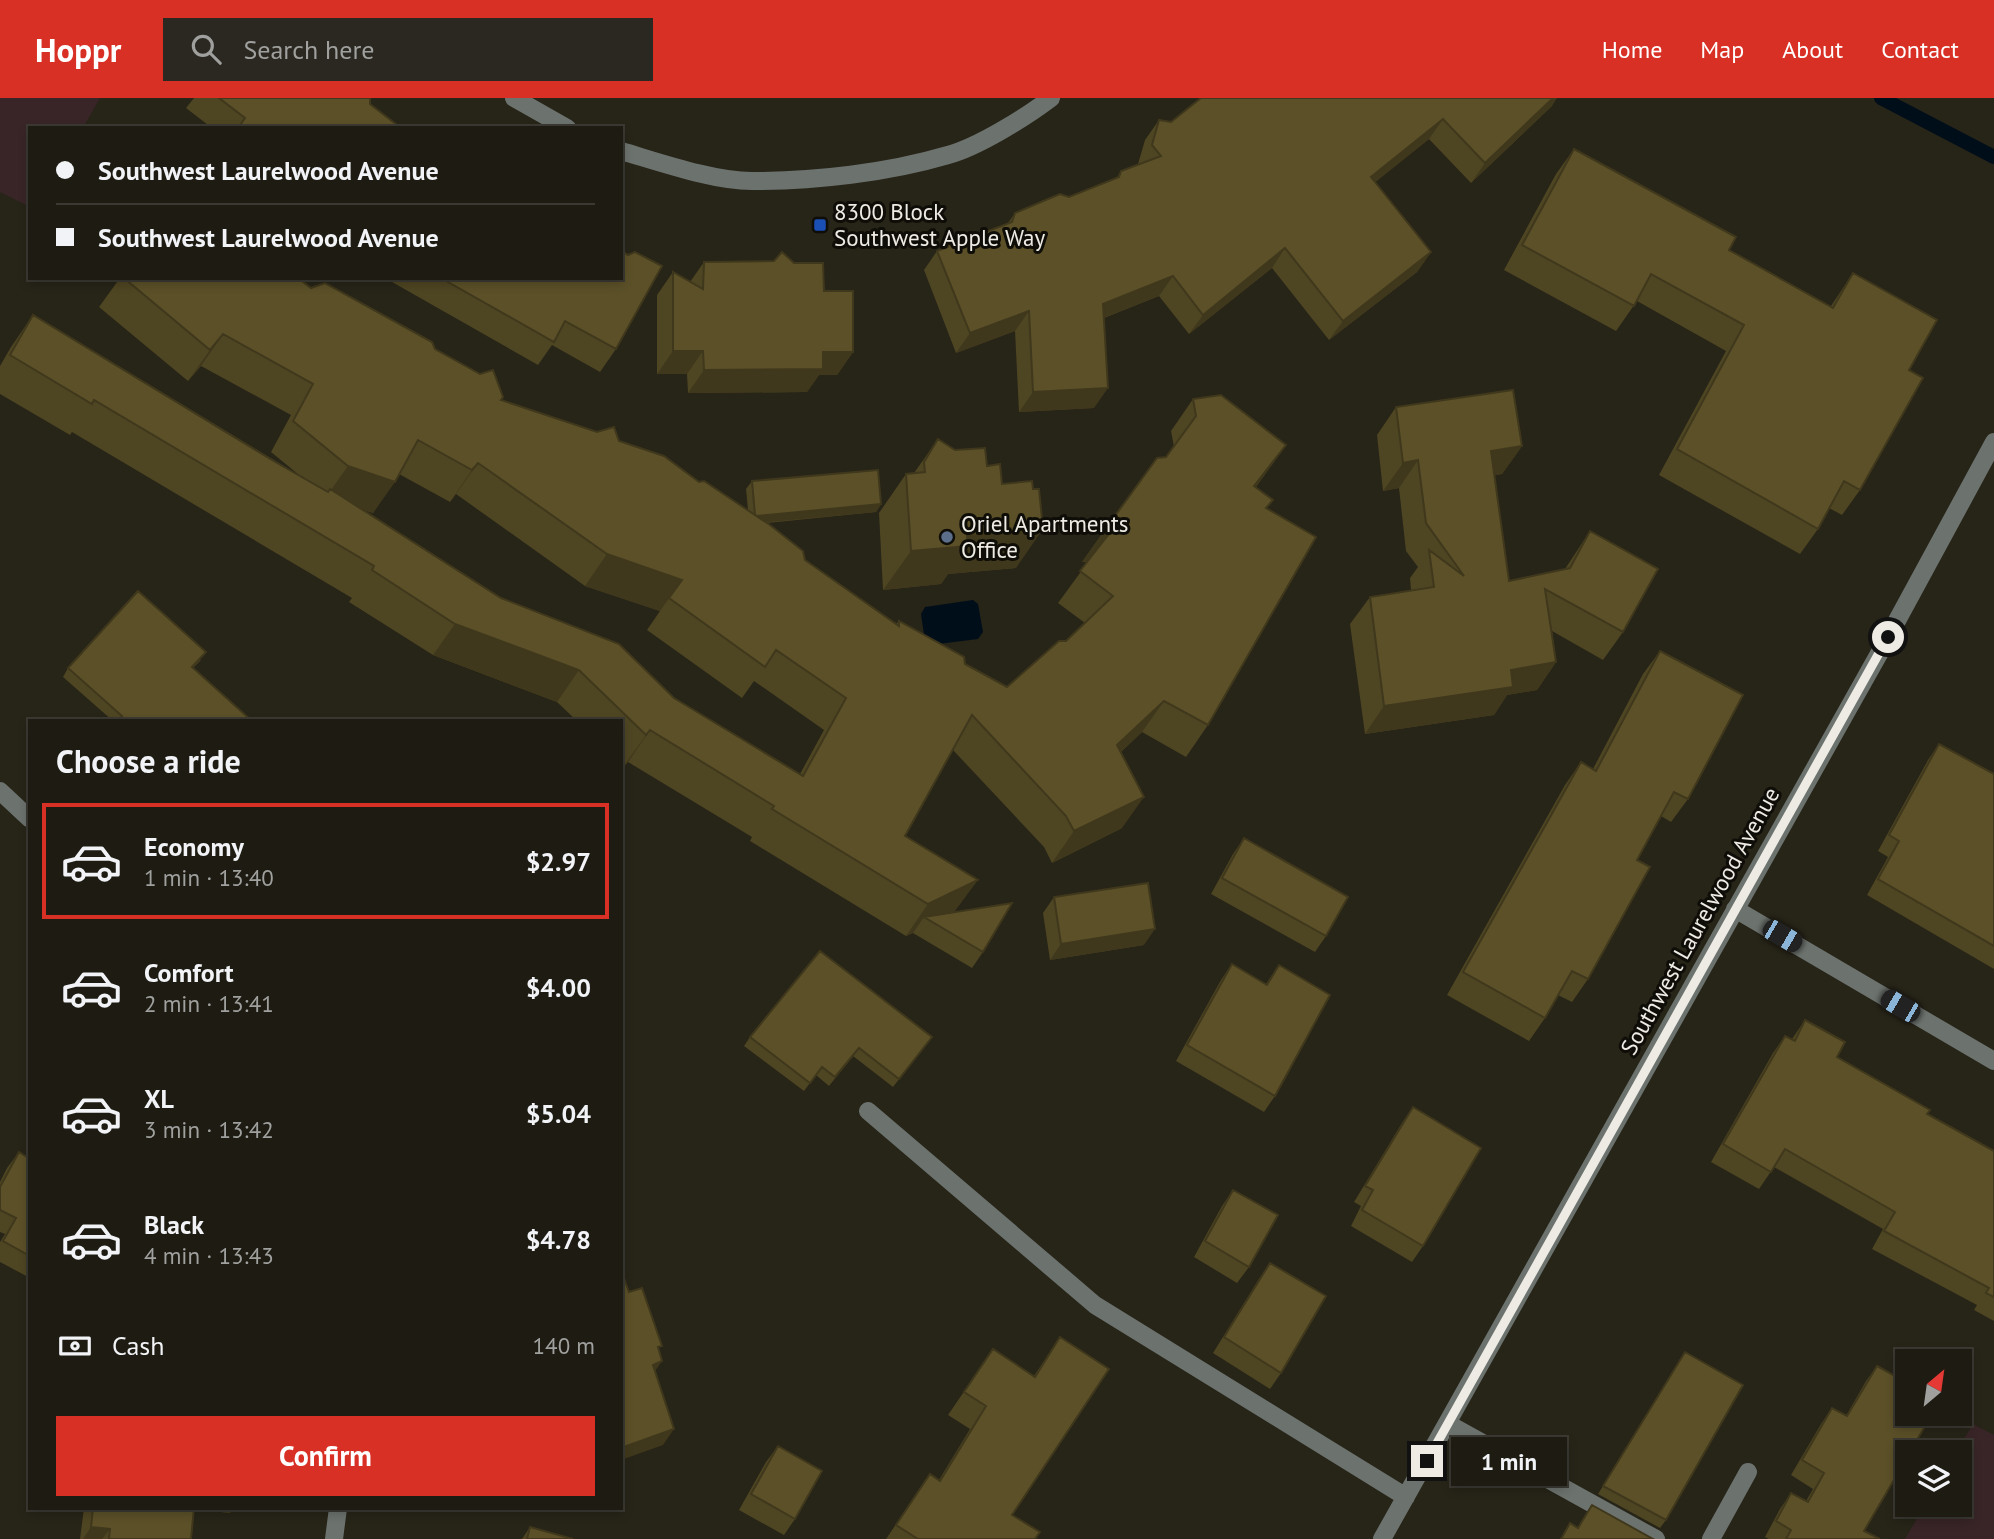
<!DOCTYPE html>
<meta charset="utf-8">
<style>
:root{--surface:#1d1b12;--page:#2a2820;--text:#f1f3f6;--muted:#a0a19f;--line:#3b3932;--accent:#d93025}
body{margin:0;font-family:"PT Sans",sans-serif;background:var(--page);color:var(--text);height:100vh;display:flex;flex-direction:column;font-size:26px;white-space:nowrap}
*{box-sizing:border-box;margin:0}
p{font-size:23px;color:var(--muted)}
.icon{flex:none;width:38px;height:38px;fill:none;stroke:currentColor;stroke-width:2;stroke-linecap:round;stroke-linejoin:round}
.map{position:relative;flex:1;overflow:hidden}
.panel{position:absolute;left:28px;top:621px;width:595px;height:791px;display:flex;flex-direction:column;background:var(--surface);border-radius:0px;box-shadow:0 4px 10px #0003,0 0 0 2px var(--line)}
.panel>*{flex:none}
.top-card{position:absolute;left:28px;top:28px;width:595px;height:154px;border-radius:0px;box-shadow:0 4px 10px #0003,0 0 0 2px var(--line);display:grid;align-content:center;height:154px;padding:0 28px;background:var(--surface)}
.needle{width:46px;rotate:29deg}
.fabs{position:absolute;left:1895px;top:1251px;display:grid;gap:14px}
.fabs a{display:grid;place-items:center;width:77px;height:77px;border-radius:0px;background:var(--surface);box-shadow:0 4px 10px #0003,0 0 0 2px var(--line);font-size:35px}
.end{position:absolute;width:32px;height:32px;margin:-16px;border:9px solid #edebe3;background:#111;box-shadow:0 0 0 4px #111}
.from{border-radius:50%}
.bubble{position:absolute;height:49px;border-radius:0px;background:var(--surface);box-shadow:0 4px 10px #0003,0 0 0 2px var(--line);font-size:23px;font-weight:700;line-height:49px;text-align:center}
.car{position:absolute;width:21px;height:42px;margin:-21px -10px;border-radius:9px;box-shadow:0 0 5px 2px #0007;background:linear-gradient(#222 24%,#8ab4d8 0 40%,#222 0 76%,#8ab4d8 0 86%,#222 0)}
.top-card b{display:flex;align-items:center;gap:24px;height:66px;font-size:26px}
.top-card b+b{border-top:2px solid var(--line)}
.top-card i{width:18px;height:18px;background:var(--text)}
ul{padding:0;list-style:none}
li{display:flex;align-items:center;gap:21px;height:116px;margin:0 14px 10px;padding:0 14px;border:4px solid transparent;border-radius:0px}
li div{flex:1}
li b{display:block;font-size:26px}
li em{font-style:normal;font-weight:700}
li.current{border-color:var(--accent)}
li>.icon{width:63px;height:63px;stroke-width:1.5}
h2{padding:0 28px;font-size:32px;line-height:84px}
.pay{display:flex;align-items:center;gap:18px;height:77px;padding:0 28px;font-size:26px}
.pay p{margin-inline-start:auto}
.button{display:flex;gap:14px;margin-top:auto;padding:14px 28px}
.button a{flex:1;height:80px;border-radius:0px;background:var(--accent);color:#fff;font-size:28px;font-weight:700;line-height:80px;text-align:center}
header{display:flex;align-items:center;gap:42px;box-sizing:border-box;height:98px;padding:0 35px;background:var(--accent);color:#fff}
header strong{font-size:33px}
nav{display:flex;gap:38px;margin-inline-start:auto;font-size:24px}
.search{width:490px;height:63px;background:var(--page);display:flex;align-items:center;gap:18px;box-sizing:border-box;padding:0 24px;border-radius:0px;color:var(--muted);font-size:26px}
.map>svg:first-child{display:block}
.education{fill:#392527}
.water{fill:#000e1a}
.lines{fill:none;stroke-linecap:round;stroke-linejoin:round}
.stream{stroke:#000e1a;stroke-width:14}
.minor{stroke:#6c726e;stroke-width:18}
.wall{fill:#4e4522;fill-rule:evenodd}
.shaded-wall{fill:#40381c}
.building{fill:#5b5028;stroke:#40381c;stroke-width:2}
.route{stroke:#edebe3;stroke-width:9}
.transit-dot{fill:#1a4fb4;stroke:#0f0d08;stroke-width:2.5}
.service-dot{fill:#5c6f8a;stroke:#0f0d08;stroke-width:2.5}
.labels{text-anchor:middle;stroke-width:6;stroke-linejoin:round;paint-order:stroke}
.poi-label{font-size:23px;fill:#edebe3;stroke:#0f0d08;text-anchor:start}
.street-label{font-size:23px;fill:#edebe3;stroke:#0f0d08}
</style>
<header>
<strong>Hoppr</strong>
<div class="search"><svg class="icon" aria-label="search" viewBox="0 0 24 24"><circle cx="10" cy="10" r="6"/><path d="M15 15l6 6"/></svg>Search here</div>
<nav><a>Home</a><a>Map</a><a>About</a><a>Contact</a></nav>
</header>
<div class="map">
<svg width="1994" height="1441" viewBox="0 0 1994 1441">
<rect width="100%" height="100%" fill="#272418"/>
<path class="education" d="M0,0H100L83,30H30V109L0,94Z
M1973,1326L1994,1337V1441H1905L1925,1407H1960V1354H1956Z"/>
<path class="water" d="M973,502L978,506L983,534L978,541L930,547L925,543L921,516L925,509Z"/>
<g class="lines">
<path class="stream" d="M1881,0L1994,59"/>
<path class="minor" d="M514,0L567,30
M621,53C659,64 713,83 752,83C815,83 887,75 948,57C978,49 1026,19 1051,0
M0,693L30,721
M1735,811L1994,963
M868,1013L1095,1207L1406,1399
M1448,1326L1656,1441
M334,1441L338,1410
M1382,1441L1880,554L1994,344
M1711,1441L1748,1374"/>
</g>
<path class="wall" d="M194,0H370V6L401,30H212L186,10Z
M1552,8L1471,85L1429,41L1375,84L1431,154L1417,174L1329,242L1272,170L1189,236L1159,198L1104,220L1094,310L1019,314L1015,233L956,255L924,172L937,153L943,150L952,137L965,142L1008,125L1015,115L1069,99L1116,81L1121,73L1138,66L1145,42L1159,22L1171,24Z
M1574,51L1729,152L1831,208L1853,175L1909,272L1860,392L1842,417L1829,410L1818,431L1800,456L1659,377L1726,253L1637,203L1616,233L1504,172L1556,76Z
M704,164L824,193L853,254L837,277H819L807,294L688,295L687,276H657V197L673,174L690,184Z
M120,180H298L311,190L435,251L501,302L619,343L699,384L748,412L746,391L752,383L881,406L876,414L767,425L805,462L896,526L899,523L965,566L1007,589L1066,543L1085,525L1058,505L1088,464H1082L1104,433L1174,349L1171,333L1193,301L1286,347L1256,389L1267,410L1208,627L1186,659L1142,634L1121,654L1122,730L1052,765L1044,749L953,652L905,738L955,813L953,814L983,854L972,870L913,835L906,838L750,743L752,739L628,664L623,669L621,667V623H577L557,604L433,557L349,504L352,500L72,334L70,337L0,296V268L11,249L33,217L299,377L271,354L291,317L201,268L188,283L99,209ZM399,376L450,404L456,396L585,488L660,513L647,532L742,600L754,583L824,632L800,676L674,600L501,500L364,412L373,415Z
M385,180H621L616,251L600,274L552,247L538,267Z
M1396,309L1522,348L1502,376L1494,377L1509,483L1565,471L1590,433L1623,534L1603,562L1552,533L1556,564L1537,592L1507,597L1494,617L1365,636L1350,526L1370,499L1411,492L1410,480L1418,469L1406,453L1399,390L1383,393L1377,337Z
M938,341L955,352L987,368L1002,386L1016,470L948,476L941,486L883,492L879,415L906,376L914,375Z
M1660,553L1688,701L1671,724L1661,718L1637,762L1588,881L1572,904L1558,897L1545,920L1529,943L1447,897L1565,687L1581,664L1593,671L1643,576Z
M201,562L193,570L252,623H113L63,579L68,570Z
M1939,646L1994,676V871L1867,797L1888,759L1878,753L1928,662Z
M1244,740L1326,838L1315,854L1211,796L1233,756Z
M1054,799L1144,847L1050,862L1043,815Z
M1232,866L1266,886L1279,867L1275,998L1264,1014L1176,963L1221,882Z
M1805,922L1837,959L1927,1016L1994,1053V1223L1974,1212L1977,1207L1872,1151L1883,1131L1774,1069L1759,1091L1711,1064L1773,955L1785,938L1792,941Z
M750,939H932L893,989L853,958L829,988L816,977L804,993L744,948Z
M1413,1009L1423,1148L1412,1164L1351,1128L1361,1108L1354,1104L1402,1025Z
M19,1054L30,1061V1180L0,1164V1144L5,1136L0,1134V1084L7,1070Z
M1233,1092L1249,1169L1237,1185L1194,1159L1222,1108Z
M1270,1165L1281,1275L1270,1291L1213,1255L1259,1181Z
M1060,1239L1012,1417L1035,1441H886L930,1376L939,1382L970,1331L948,1317L993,1251L1034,1278Z
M1685,1254L1666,1422L1660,1430L1598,1396Z
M1877,1268L1864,1433L1880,1441H1769L1765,1439L1780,1411L1791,1395L1806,1403L1813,1391L1791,1377L1821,1326L1832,1310L1846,1318L1866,1283Z
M778,1348L795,1421L784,1437L739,1412L766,1364Z
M84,1410H233L230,1415L194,1411L191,1441H80Z
M530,1429L573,1441H522Z"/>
<path class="shaded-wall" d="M1553,0H1557L1552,8L1471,85L1485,65Z
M1443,21L1429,41L1357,99L1371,79Z
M1285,150L1272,170L1189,236L1203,217Z
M1431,154L1417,174L1329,242L1343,223Z
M1173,178L1159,198L1090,225L1103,206Z
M1029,213L1015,233L956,255L970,235Z
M223,236L201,268L188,283L210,252Z
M673,253H703L687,276H657Z
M823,254H853L837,277H819L807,294L688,295L704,272Z
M1108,290L1094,310L1019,314L1033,294Z
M1286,347L1264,378L1232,419L1254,388Z
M1522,348L1502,376L1471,381L1491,353Z
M1418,362L1399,390L1383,393L1403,365Z
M478,365L456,396L450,404L472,372Z
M348,368L395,384L373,415L326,399Z
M881,406L876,414L749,426L755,418Z
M1043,431L1016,470L948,476L941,486L883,492L911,453L967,438Z
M1112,432L1090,463L1082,464L1104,433Z
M607,456L682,482L660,513L585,488Z
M455,526L579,572L557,604L433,557Z
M1556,564L1537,592L1507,597L1494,617L1365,636L1384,608L1511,572Z
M1164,603L1142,634L1095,679L1117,647Z
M650,632L628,664L623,669L646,637Z
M1144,699L1122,730L1052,765L1074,733Z
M978,782L955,813L933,824L924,819L913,835L906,838L928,806Z
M1155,831L1144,847L1050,862L1061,846Z
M662,1263L651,1279L653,1267Z
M674,1331L663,1347L621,1362V1350Z
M188,1410H233L230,1415Z
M91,1429L110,1431L102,1441H83Z"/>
<path class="building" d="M219,0H370V6L401,30H238L245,20Z
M1201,0H1553L1485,65L1443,21L1371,79L1431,154L1343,223L1285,150L1203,217L1173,178L1103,206L1108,290L1033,294L1029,213L970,235L937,153L948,149L952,137L965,142L1012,124L1015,115L1048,101L1060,96L1069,99L1119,79L1121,73L1161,58L1152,47L1159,22L1171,24Z
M1574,51L1736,139L1729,152L1833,210L1853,175L1937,222L1909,272L1923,280L1860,392L1844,383L1818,431L1677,351L1744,227L1651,176L1634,208L1522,147Z
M621,152L628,157L635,154L662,168L616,251L565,223L554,244L441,180H621Z
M782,154L794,165H823L824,193H853V254H823V271L704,272L703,253H673V174L703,191L704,164L774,163Z
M124,180H298L311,190L325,185L432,244L435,251L480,276L493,272L503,299L501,302L597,334L614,329L619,343L664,358L699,384L704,383L770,427L803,453L805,462L899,528V523L964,559L965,566L1007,589L1059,543H1066L1113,498L1080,473L1112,432L1104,433L1157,360L1166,359L1196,318L1193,301L1221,297L1286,347L1254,388L1273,402L1266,410L1316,439L1208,627L1164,603L1117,647L1144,699L1074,733L1066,718L972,617L905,738L978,782L928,806L772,711L774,708L650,632L646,637L579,572L455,526L372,472L374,468L94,302L92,306L10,257L33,217L272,362L328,394L330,391L501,500L619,546L674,600L803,678L846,600L776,552L765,569L669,500L682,482L607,456L478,365L472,372L418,342L395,384L348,368L293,323L313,286L223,236L210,252Z
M1513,292L1522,348L1491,353L1509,483L1570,470L1590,433L1658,471L1623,534L1545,491L1556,564L1511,572L1513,589L1384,608L1370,499L1434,489L1429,452L1464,478L1426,425L1418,362L1403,365L1396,309Z
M938,341L955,352L985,350L987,368L1000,366L1002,386L1032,383L1033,391H1039L1043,431L967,438L968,448L911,453L906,376L925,374L924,364Z
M878,372L881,406L757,418L755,417L752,383Z
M138,493L206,554L192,569L252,623H117L122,618L68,570Z
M1660,553L1743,597L1688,701L1674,694L1637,762L1650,769L1588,881L1572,873L1545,920L1463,874L1581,664L1596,673Z
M1939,646L1994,676V848L1878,781L1899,743L1889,737Z
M1244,740L1348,799L1326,838L1222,780Z
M1148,785L1155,831L1061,846L1054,799Z
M1012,805L983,854L924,819Z
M820,853L932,939L899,981L859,950L835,979L822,969L810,985L750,939Z
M1232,866L1267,887L1279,867L1330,897L1275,998L1187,947Z
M1805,922L1845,944L1837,959L1930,1012L1927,1016L1994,1053V1199L1986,1195L1989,1190L1884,1133L1895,1114L1785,1051L1771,1074L1723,1046L1785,938L1795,943Z
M1413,1009L1481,1050L1423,1148L1362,1112L1373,1092L1365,1088Z
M19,1054L30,1061V1158L3,1143L16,1120L0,1112V1089Z
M1233,1092L1278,1117L1249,1169L1205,1143Z
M1270,1165L1326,1198L1281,1275L1224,1239Z
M621,1172L629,1194L642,1190L662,1248L658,1249L662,1263L653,1267L674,1331L621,1350Z
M1060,1239L1109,1271L1012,1417L1040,1434L1035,1441H918L896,1427L930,1376L940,1383L986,1308L964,1294L993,1251L1035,1279Z
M1685,1254L1743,1287L1666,1422L1603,1388Z
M1877,1268L1908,1285V1316H1932L1910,1354H1908V1358L1864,1433L1880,1441H1786L1791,1432L1776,1423L1791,1395L1808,1404L1824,1375L1802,1362L1832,1310L1847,1318Z
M778,1348L822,1373L795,1421L751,1396Z
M1592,1407L1653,1441H1561L1570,1425L1578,1430Z
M93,1410H194L191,1441H109L110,1431L91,1429Z
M530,1429L573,1441H527Z"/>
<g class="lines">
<path class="route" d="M1427,1363L1888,539"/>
</g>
<rect class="transit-dot" x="813" y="120" width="14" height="14" rx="3.5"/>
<circle class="service-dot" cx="947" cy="439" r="7"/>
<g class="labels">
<g class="poi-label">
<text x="834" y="122">8300 Block<tspan x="834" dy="26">Southwest Apple Way</tspan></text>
<text x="961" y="434">Oriel Apartments<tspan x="961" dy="26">Office</tspan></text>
</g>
<g class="street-label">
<text transform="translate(1700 823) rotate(-61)" y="8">Southwest Laurelwood Avenue</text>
</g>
</g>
</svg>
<div class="fabs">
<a><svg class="needle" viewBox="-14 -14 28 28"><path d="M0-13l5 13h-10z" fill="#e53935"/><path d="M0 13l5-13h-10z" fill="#a0a19f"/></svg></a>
<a><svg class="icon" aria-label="layers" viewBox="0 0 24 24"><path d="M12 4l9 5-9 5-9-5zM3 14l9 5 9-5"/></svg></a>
</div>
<i class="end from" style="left:1888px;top:539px"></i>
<i class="end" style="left:1427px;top:1363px"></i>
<div class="bubble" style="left:1451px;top:1339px;width:116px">1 min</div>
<i class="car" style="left:1782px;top:838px;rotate:120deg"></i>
<i class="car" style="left:1900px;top:908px;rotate:300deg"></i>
<div class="top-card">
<b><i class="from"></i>Southwest Laurelwood Avenue</b>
<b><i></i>Southwest Laurelwood Avenue</b>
</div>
<section class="panel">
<h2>Choose a ride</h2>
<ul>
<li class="current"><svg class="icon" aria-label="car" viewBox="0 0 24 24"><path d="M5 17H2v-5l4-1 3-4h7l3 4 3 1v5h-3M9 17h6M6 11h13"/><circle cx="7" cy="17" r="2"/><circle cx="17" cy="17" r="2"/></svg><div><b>Economy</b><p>1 min · 13:40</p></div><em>$2.97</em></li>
<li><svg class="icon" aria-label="car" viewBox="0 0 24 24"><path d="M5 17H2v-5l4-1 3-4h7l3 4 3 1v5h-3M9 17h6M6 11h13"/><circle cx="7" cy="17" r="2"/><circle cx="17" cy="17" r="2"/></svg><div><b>Comfort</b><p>2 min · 13:41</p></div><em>$4.00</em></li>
<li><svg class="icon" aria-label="car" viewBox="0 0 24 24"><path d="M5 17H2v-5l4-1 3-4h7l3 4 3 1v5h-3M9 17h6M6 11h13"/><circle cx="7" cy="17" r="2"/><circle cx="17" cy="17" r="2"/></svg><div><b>XL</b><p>3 min · 13:42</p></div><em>$5.04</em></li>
<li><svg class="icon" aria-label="car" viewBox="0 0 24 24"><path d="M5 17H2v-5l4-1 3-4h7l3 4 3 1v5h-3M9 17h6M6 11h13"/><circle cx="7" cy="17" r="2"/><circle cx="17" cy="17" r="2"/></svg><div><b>Black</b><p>4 min · 13:43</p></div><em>$4.78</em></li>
</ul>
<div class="pay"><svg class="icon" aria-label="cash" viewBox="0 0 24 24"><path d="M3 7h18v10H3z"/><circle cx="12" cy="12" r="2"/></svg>Cash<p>140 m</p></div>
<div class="button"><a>Confirm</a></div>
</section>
</div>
